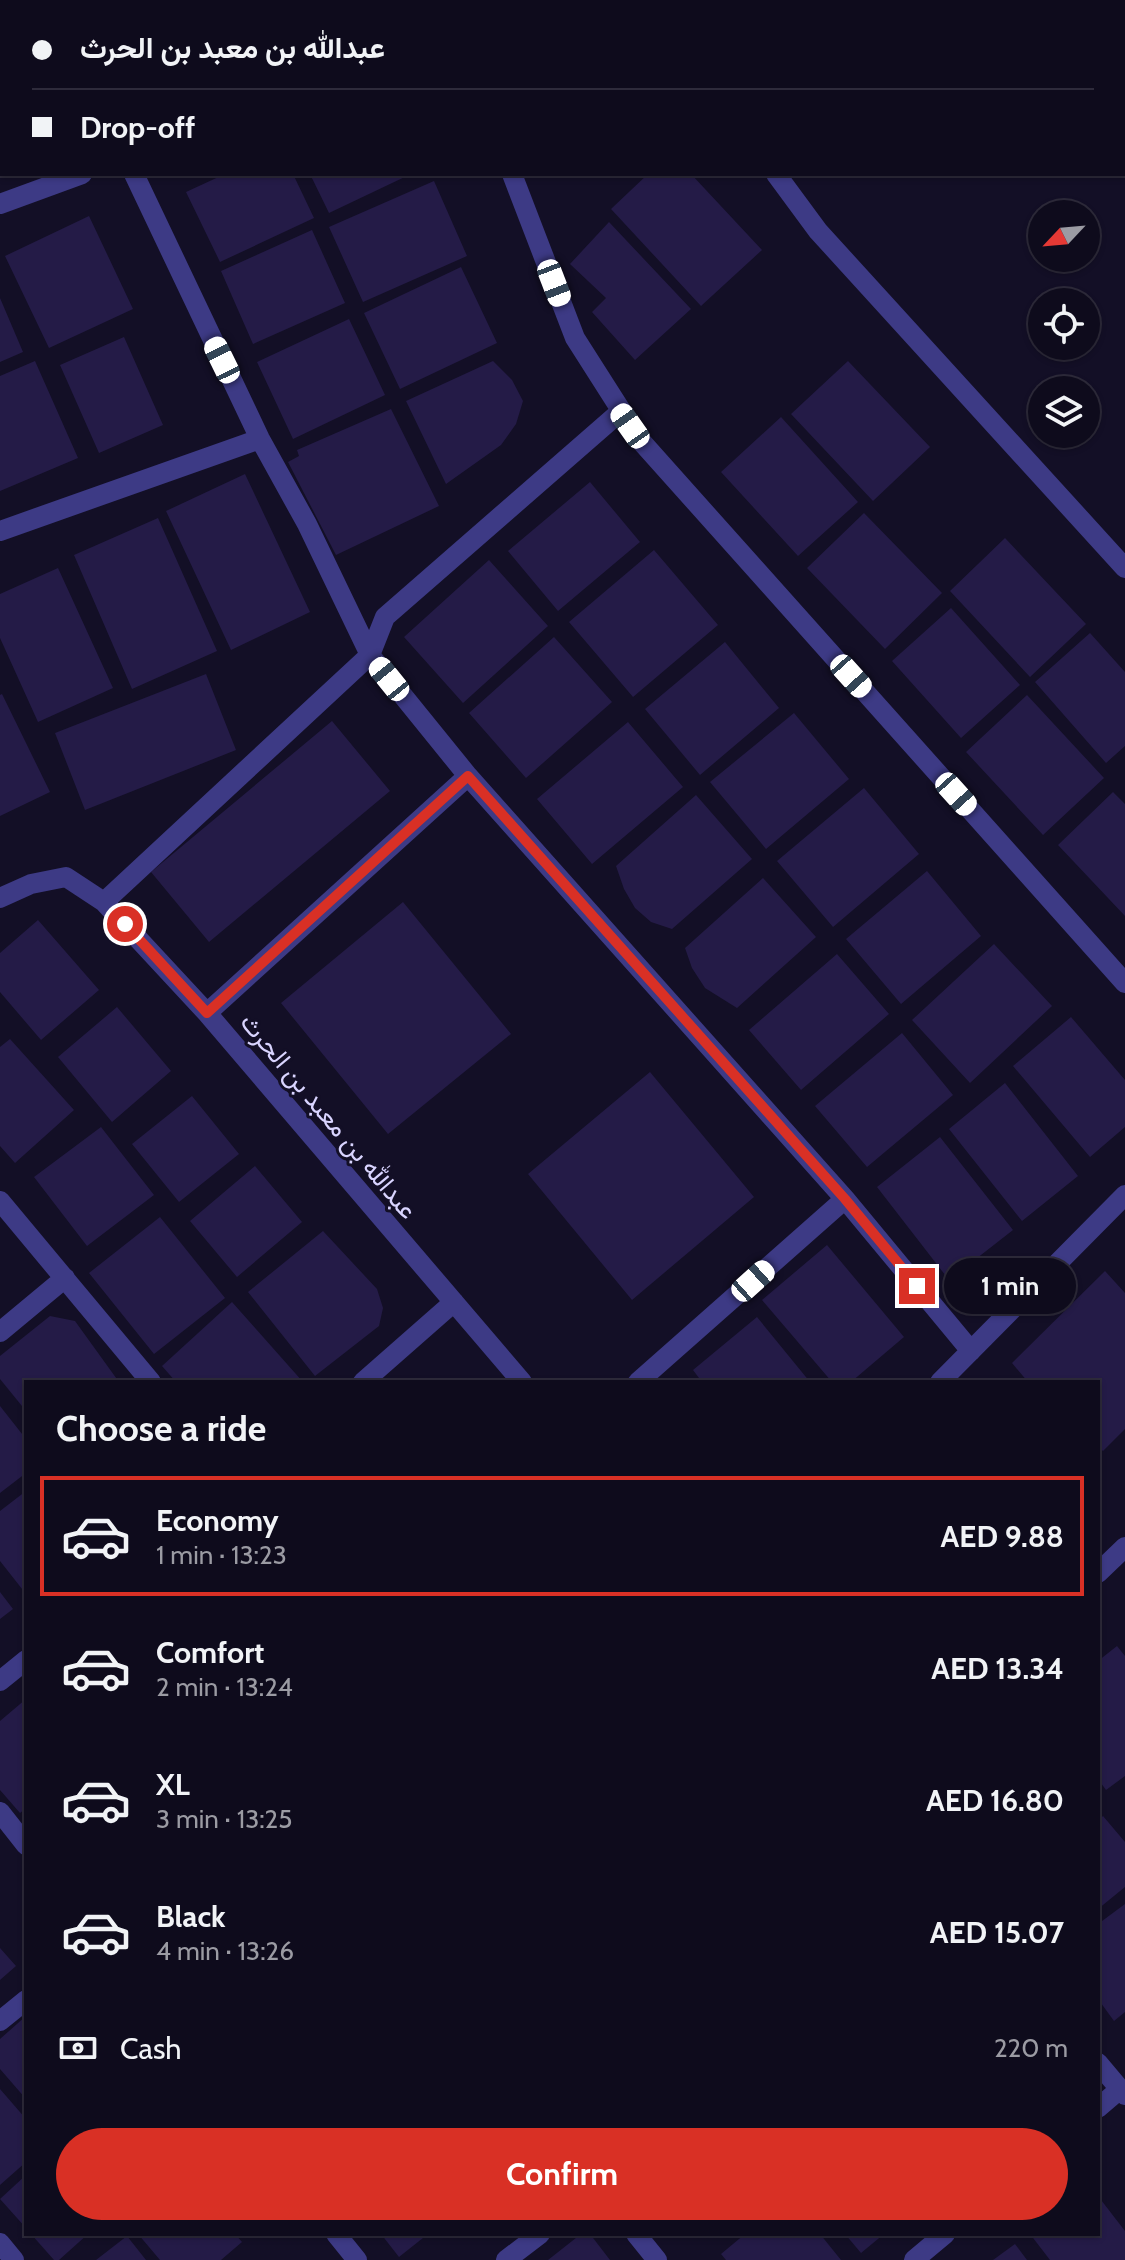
<!DOCTYPE html>
<meta charset="utf-8">
<style>
:root{--surface:#0e0b1c;--page:#171425;--text:#f1f3f6;--muted:#9b9ba3;--line:#2e2b3b;--accent:#d93025}
body{margin:0;font-family:Cabin,Vazirmatn,sans-serif;background:var(--page);color:var(--text);height:100vh;display:flex;flex-direction:column;font-size:30px;white-space:nowrap}
*{box-sizing:border-box;margin:0}
p{font-size:26px;color:var(--muted)}
.icon{flex:none;width:44px;height:44px;fill:none;stroke:currentColor;stroke-width:2;stroke-linecap:round;stroke-linejoin:round}
.map{position:relative;flex:1;overflow:hidden}
.panel{position:absolute;left:24px;top:1380px;width:1076px;height:856px;display:flex;flex-direction:column;background:var(--surface);border-radius:0px;box-shadow:0 2px 6px #0004,0 0 0 2px var(--line)}
.panel>*{flex:none}
.hud{position:absolute;left:0px;top:0px;width:1126px;height:176px;box-shadow:0 2px 6px #0004,0 0 0 2px var(--line);display:grid;align-content:center;height:176px;padding:0 32px;background:var(--surface)}
.needle{width:52px;rotate:244deg}
.tools{position:absolute;left:1028px;top:200px;display:grid;gap:16px}
.tools a{display:grid;place-items:center;width:72px;height:72px;border-radius:50%;background:var(--surface);box-shadow:0 2px 6px #0004,0 0 0 2px var(--line);font-size:40px}
.end{position:absolute;width:36px;height:36px;margin:-18px;border:10px solid #d93025;background:#fff;box-shadow:0 0 0 4px #fff}
.from{border-radius:50%}
.bubble{position:absolute;height:56px;border-radius:28px;background:var(--surface);box-shadow:0 2px 6px #0004,0 0 0 2px var(--line);font-size:26px;font-weight:800;line-height:56px;text-align:center}
.car{position:absolute;width:24px;height:48px;margin:-24px -12px;border-radius:10px;box-shadow:0 0 6px 2px #0007;background:linear-gradient(#fff 24%,#345 0 40%,#fff 0 76%,#345 0 86%,#fff 0)}
.hud b{display:flex;align-items:center;gap:28px;height:76px;font-size:30px}
.hud b+b{border-top:2px solid var(--line)}
.hud i{width:20px;height:20px;background:var(--text)}
ul{padding:0;list-style:none}
li{display:flex;align-items:center;gap:24px;height:120px;margin:0 16px 12px;padding:0 16px;border:4px solid transparent;border-radius:0px}
li div{flex:1}
li b{display:block;font-size:30px}
li em{font-style:normal;font-weight:800}
li.on{border-color:var(--accent)}
li>.icon{width:72px;height:72px;stroke-width:1.5}
h2{padding:0 32px;font-size:36px;line-height:96px}
.pay{display:flex;align-items:center;gap:20px;height:88px;padding:0 32px;font-size:30px}
.pay p{margin-inline-start:auto}
.action{display:flex;gap:16px;margin-top:auto;padding:16px 32px}
.action a{flex:1;height:92px;border-radius:48px;background:var(--accent);color:#fff;font-size:32px;font-weight:800;line-height:92px;text-align:center}
.map>svg:first-child{display:block}
.building{fill:#241b47}
.lines{fill:none;stroke-linecap:round;stroke-linejoin:round}
.street{stroke:#3d3a85;stroke-width:20}
.route{stroke:#d93025;stroke-width:10}
.labels{text-anchor:middle;stroke-width:6;stroke-linejoin:round;paint-order:stroke}
.street-label{font-size:26px;fill:#d9d4ff;stroke:#130f26}
</style>
<div class="map">
<svg width="1125" height="2260" viewBox="0 0 1125 2260">
<rect width="100%" height="100%" fill="#130f26"/>
<path class="building" d="M225,174H293L314,218L220,262L186,192Z
M310,174H411L329,213Z
M648,174H691L762,250L701,306L611,209Z
M434,181L467,256L363,302L329,227Z
M89,216L133,309L49,348L5,256Z
M609,222L691,309L635,360L592,312L606,298L570,264Z
M312,230L345,303L253,344L221,271Z
M461,267L497,343L400,389L364,313Z
M0,298L23,352L0,362Z
M349,319L385,395L293,439L257,362Z
M124,337L163,425L99,453L60,365Z
M35,361L78,458L0,491V376Z
M493,361L512,380L523,401L516,424L501,445L446,484L406,401Z
M848,361L930,447L873,501L791,414Z
M391,409L439,506L336,555L288,462L299,456L297,450Z
M781,417L858,502L798,556L721,472Z
M245,474L310,612L231,650L166,511Z
M590,482L640,542L558,611L508,551Z
M864,513L942,593L885,649L807,568Z
M158,518L217,651L132,689L74,555Z
M1005,538L1086,624L1030,677L950,591Z
M654,550L718,625L633,697L569,622Z
M489,560L548,626L463,703L404,637Z
M58,568L113,688L38,722L0,638V594Z
M951,608L1020,685L961,738L892,661Z
M1090,633L1125,672V746L1106,763L1035,682Z
M554,637L612,702L526,778L469,713Z
M725,642L779,708L700,775L645,709Z
M206,674L236,750L85,810L55,733Z
M2,694L50,792L0,816V695Z
M1027,695L1104,778L1043,835L966,752Z
M794,713L849,779L766,849L710,782Z
M332,721L390,791L209,942L151,872Z
M628,722L683,787L592,864L537,799Z
M864,788L919,854L833,927L777,861Z
M1113,792L1125,804V916L1058,845Z
M696,795L752,859L672,929L651,922L635,908L624,889L616,866Z
M927,871L981,936L901,1004L846,939Z
M763,878L816,937L737,1008L705,988L692,968L685,948Z
M403,902L511,1034L388,1134L281,1003Z
M38,920L99,990L41,1040L0,992V953Z
M994,944L1052,1006L970,1083L912,1020Z
M837,954L889,1014L801,1090L749,1030Z
M117,1007L171,1071L112,1122L58,1057Z
M1071,1017L1125,1080V1127L1090,1157L1013,1066Z
M902,1033L953,1095L867,1167L815,1106Z
M10,1039L74,1110L15,1163L0,1146V1047Z
M650,1072L754,1197L632,1300L528,1174Z
M1005,1083L1078,1176L1022,1221L949,1129Z
M192,1096L239,1154L179,1202L132,1144Z
M101,1127L154,1195L87,1246L34,1177Z
M940,1137L1013,1230L949,1280L877,1187Z
M255,1166L302,1222L237,1277L190,1221Z
M160,1217L225,1298L154,1354L89,1273Z
M323,1231L377,1289L383,1308L379,1326L315,1376L248,1292Z
M827,1245L904,1337L851,1382H832L762,1300Z
M1105,1271L1125,1293V1429L1103,1451L1098,1447V1382H1028L1012,1363Z
M232,1302L303,1382H176L162,1366Z
M50,1316L75,1321L119,1382H26V1411L0,1379V1356Z
M757,1317L810,1382H702L693,1370Z
M0,1406L26,1439V1473L0,1493Z
M26,1491V1594L0,1561V1511Z
M0,1592L13,1609L0,1619Z
M1117,1646L1125,1656V1776L1106,1790L1098,1779V1661Z
M26,1699V1808L20,1813L0,1790V1721Z
M1103,1816L1125,1842V1887L1098,1909V1821Z
M1125,1904V2012L1114,2021L1098,1999V1924Z
M0,1948L16,1966L0,1980Z
M26,2016V2099L0,2069V2039Z
M0,2089L26,2119V2162L0,2185Z
M26,2175V2228L0,2199Z
M1098,2196L1125,2231V2260H1050L1030,2234H1098Z
M31,2234H88L59,2260H54Z
M138,2234H235L242,2242L221,2260H160Z
M381,2234H428L399,2257Z
M581,2234H590L610,2260H548Z
M745,2234H820L841,2260H726L721,2254Z
M845,2234H884L861,2253Z
M127,2236L146,2260H96Z
M1015,2244L1027,2260H993Z"/>
<g class="lines">
<path class="street" d="M63,0V2
M443,0V2
M649,0L650,2
M575,2L577,0
M134,174L260,439L307,524L370,655L468,776L845,1199L971,1351
M512,174L575,338L640,440L1125,983
M776,174L818,231L1125,568
M0,204L82,174
M0,531L260,439
M0,898L31,884L66,877L104,902L207,1013L522,1382
M104,902L370,655L385,617L620,412
M207,1013L468,776
M0,1201L151,1382
M0,1332L65,1278
M363,1382L454,1302
M638,1382L845,1199
M940,1382L1125,1195
M1098,1573L1125,1547
M0,1681L26,1660
M0,1812L26,1845
M0,2021L26,2000
M1098,2063L1125,2095
M1098,2108L1120,2089
M336,2234L357,2260
M636,2234L657,2260
M0,2243L14,2260
M506,2260L540,2234
M914,2260L945,2234"/>
</g>
<g class="lines">
<path class="route" d="M125,924L207,1013L468,776L845,1199L917,1286"/>
</g>
<g class="labels">
<g class="street-label">
<text transform="translate(329 1116) rotate(50)" y="9">عبدالله بن معبد بن الحرث</text>
</g>
</g>
</svg>
<div class="tools">
<a><svg class="needle" viewBox="-14 -14 28 28"><path d="M0-13l5 13h-10z" fill="#e53935"/><path d="M0 13l5-13h-10z" fill="#9b9ba3"/></svg></a>
<a><svg class="icon" aria-label="locate" viewBox="0 0 24 24"><circle cx="12" cy="12" r="6"/><path d="M12 2v4M12 18v4M2 12h4M18 12h4"/></svg></a>
<a><svg class="icon" aria-label="layers" viewBox="0 0 24 24"><path d="M12 4l9 5-9 5-9-5zM3 14l9 5 9-5"/></svg></a>
</div>
<i class="end from" style="left:125px;top:924px"></i>
<i class="end" style="left:917px;top:1286px"></i>
<div class="bubble" style="left:944px;top:1258px;width:132px">1 min</div>
<i class="car" style="left:554px;top:283px;rotate:159deg"></i>
<i class="car" style="left:222px;top:360px;rotate:334deg"></i>
<i class="car" style="left:630px;top:426px;rotate:325deg"></i>
<i class="car" style="left:851px;top:676px;rotate:138deg"></i>
<i class="car" style="left:389px;top:679px;rotate:321deg"></i>
<i class="car" style="left:956px;top:794px;rotate:138deg"></i>
<i class="car" style="left:753px;top:1281px;rotate:48deg"></i>
<div class="hud">
<b><i class="from"></i>عبدالله بن معبد بن الحرث</b>
<b><i></i>Drop-off</b>
</div>
<section class="panel">
<h2>Choose a ride</h2>
<ul>
<li class="on"><svg class="icon" aria-label="car" viewBox="0 0 24 24"><path d="M5 17H2v-5l4-1 3-4h7l3 4 3 1v5h-3M9 17h6M6 11h13"/><circle cx="7" cy="17" r="2"/><circle cx="17" cy="17" r="2"/></svg><div><b>Economy</b><p>1 min · 13:23</p></div><em>AED 9.88</em></li>
<li><svg class="icon" aria-label="car" viewBox="0 0 24 24"><path d="M5 17H2v-5l4-1 3-4h7l3 4 3 1v5h-3M9 17h6M6 11h13"/><circle cx="7" cy="17" r="2"/><circle cx="17" cy="17" r="2"/></svg><div><b>Comfort</b><p>2 min · 13:24</p></div><em>AED 13.34</em></li>
<li><svg class="icon" aria-label="car" viewBox="0 0 24 24"><path d="M5 17H2v-5l4-1 3-4h7l3 4 3 1v5h-3M9 17h6M6 11h13"/><circle cx="7" cy="17" r="2"/><circle cx="17" cy="17" r="2"/></svg><div><b>XL</b><p>3 min · 13:25</p></div><em>AED 16.80</em></li>
<li><svg class="icon" aria-label="car" viewBox="0 0 24 24"><path d="M5 17H2v-5l4-1 3-4h7l3 4 3 1v5h-3M9 17h6M6 11h13"/><circle cx="7" cy="17" r="2"/><circle cx="17" cy="17" r="2"/></svg><div><b>Black</b><p>4 min · 13:26</p></div><em>AED 15.07</em></li>
</ul>
<div class="pay"><svg class="icon" aria-label="cash" viewBox="0 0 24 24"><path d="M3 7h18v10H3z"/><circle cx="12" cy="12" r="2"/></svg>Cash<p>220 m</p></div>
<div class="action"><a>Confirm</a></div>
</section>
</div>
